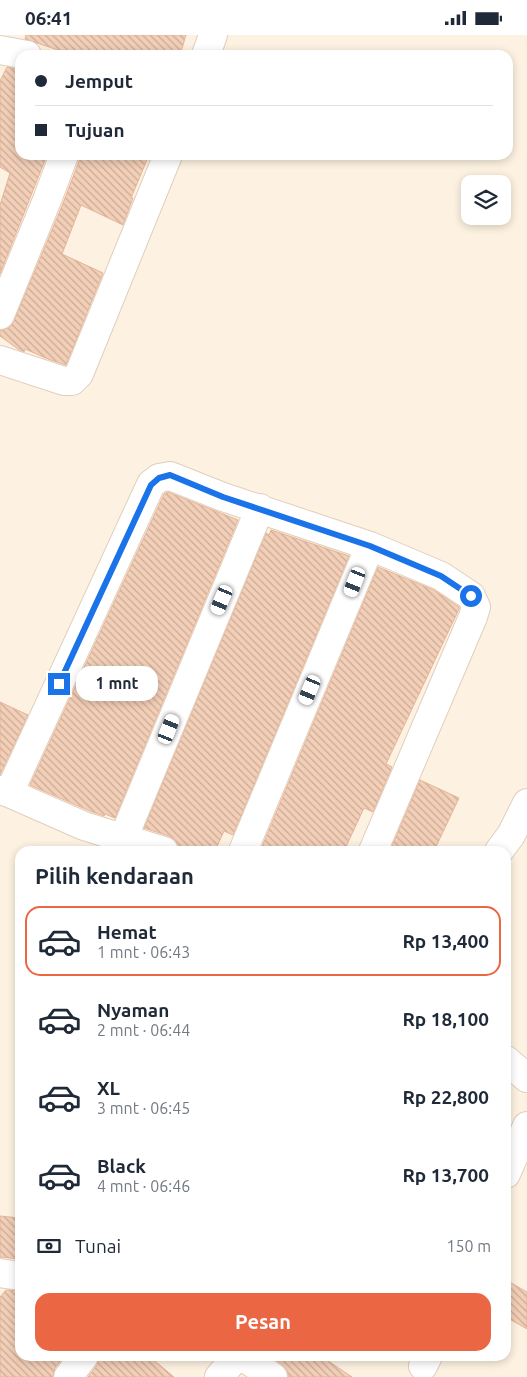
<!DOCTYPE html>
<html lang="id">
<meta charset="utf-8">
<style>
:root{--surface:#fff;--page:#f2f2f3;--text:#1f2937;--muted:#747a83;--line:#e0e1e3;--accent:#eb6642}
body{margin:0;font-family:Ubuntu,sans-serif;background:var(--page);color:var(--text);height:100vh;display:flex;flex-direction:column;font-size:19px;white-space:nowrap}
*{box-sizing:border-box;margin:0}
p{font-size:16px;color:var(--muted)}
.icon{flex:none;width:28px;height:28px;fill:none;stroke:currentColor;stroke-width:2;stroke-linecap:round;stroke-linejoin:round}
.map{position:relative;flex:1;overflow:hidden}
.side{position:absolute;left:15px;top:811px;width:496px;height:515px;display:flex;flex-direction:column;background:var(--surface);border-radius:15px;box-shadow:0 2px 8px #0003}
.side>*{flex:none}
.guide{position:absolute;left:15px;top:15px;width:498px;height:110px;border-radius:15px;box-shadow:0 2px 8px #0003;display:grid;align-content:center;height:110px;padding:0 20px;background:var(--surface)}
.tools{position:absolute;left:461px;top:140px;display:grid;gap:10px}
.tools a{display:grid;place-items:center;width:50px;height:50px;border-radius:10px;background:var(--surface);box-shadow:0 2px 8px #0003;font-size:25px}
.end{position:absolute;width:22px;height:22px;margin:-11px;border:6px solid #1a73e8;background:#fff;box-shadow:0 0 0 2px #fff}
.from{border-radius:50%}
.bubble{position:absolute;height:35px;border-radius:15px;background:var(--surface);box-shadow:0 2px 8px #0003;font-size:16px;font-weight:700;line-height:35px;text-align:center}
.car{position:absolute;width:15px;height:30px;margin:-15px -8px;border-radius:6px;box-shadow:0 0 4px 1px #0007;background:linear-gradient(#fff 24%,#345 0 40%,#fff 0 76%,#345 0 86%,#fff 0)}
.guide b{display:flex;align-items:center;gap:18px;height:48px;font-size:19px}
.guide b+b{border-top:1px solid var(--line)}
.guide i{width:12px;height:12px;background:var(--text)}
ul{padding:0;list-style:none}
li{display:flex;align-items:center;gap:15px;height:70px;margin:0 10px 8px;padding:0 10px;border:2px solid transparent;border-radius:15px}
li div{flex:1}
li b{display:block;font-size:19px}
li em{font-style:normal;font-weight:700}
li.on{border-color:var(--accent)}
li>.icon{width:45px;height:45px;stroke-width:1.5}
h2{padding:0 20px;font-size:22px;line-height:60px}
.pay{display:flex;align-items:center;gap:12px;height:55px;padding:0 20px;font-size:19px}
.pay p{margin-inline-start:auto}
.button{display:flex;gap:10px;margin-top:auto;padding:10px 20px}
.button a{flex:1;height:58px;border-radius:15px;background:var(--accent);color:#fff;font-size:20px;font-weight:700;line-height:58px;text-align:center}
.status{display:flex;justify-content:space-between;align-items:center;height:35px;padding:0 25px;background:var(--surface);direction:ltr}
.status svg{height:14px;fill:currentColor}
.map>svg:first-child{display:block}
.building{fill:url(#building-back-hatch);stroke:#e6b598}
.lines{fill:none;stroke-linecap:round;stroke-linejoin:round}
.street-casing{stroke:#e1cebd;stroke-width:30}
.street{stroke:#fff;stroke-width:28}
.route{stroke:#1a73e8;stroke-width:6}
</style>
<div class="status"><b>06:41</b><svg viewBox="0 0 49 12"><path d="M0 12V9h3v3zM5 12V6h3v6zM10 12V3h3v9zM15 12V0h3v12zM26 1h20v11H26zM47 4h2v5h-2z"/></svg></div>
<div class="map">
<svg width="527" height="1342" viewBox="0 0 527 1342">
<defs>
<pattern id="building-back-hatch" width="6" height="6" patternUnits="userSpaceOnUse" patternTransform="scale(1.25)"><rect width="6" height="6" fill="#f3cfb8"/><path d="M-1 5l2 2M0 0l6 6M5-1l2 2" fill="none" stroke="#c9ab97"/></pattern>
</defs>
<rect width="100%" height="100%" fill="#fdf2e1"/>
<path class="building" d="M26,0H186L180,20H73L25,4Z
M7,32L20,35V120H47L0,239V170L10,138L0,132V46Z
M79,120H149L131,163H133L123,190L81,170L62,219L103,238L66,330L48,324L25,314L24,317L18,314L0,301V295L9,293L14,286L62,171L79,126Z
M168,457L238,485L115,783L105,779L104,781L90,776L30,750L164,459Z
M271,495L349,521L233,800L224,796L215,816H183L179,814L175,805L169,801L144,793L266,498L269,500Z
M378,532L434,555L459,572V574L386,729L392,732L373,777L364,773L344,816H266L261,814Z
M0,667L28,680L0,740Z
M420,745L459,763L434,816H390Z
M0,1181L20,1183V1224L0,1222Z
M506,1245L527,1257V1294L506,1282Z
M6,1255L20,1256V1321H64L55,1333L53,1342H0V1262Z
M99,1321H149L174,1342H88L97,1330Z
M270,1321H321L352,1342H288L287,1335L282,1329Z"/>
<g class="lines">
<g class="street-casing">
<path id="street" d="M0,15L27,20
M206,20L213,0
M0,280L47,165L64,120
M0,325L64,346H72L79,339L168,120
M0,755L9,758L84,791L164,816
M9,758L151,449L159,443L170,441L223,462L370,511L441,541L471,561L476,572L473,582L373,816
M123,804L260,473
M243,816L370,511
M499,816L511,800L527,768
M506,1025L527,1043
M506,1139L527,1091
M0,1238L20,1241
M242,1321L273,1342
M423,1331L428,1321
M68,1342L84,1321
M219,1342L237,1321"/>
</g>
<use href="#street" class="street"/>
</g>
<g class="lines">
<path class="route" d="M59,649L151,450L159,443L170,440L223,462L370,511L441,541L471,561"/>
</g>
</svg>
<div class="tools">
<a><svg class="icon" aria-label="layers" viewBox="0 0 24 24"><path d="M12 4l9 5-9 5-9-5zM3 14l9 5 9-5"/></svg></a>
</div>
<i class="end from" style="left:471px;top:561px"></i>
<i class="end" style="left:59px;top:649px"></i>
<div class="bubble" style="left:76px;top:631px;width:82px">1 mnt</div>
<i class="car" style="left:355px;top:547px;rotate:202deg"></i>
<i class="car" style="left:222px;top:565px;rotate:203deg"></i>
<i class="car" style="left:310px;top:655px;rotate:203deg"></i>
<i class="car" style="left:169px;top:694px;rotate:22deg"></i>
<div class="guide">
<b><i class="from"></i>Jemput</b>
<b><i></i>Tujuan</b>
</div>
<section class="side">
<h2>Pilih kendaraan</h2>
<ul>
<li class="on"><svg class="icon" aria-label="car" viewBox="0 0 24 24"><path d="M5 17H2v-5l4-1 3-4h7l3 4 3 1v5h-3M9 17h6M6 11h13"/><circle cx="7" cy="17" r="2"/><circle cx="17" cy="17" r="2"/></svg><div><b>Hemat</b><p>1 mnt · 06:43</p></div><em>Rp 13,400</em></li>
<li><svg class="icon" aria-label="car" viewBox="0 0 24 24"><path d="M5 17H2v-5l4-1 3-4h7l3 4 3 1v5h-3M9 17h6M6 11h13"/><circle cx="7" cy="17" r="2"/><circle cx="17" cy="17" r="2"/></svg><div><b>Nyaman</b><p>2 mnt · 06:44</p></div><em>Rp 18,100</em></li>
<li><svg class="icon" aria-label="car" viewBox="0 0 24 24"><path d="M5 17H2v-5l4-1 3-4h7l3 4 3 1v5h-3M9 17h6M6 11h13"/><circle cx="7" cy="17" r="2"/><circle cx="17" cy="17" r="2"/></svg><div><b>XL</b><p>3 mnt · 06:45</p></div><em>Rp 22,800</em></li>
<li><svg class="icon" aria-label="car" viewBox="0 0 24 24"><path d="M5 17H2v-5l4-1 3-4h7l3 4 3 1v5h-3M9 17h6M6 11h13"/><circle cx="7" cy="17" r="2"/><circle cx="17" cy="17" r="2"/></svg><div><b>Black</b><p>4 mnt · 06:46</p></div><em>Rp 13,700</em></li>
</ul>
<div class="pay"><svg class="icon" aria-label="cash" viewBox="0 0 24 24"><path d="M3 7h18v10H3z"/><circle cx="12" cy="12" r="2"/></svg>Tunai<p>150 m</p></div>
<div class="button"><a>Pesan</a></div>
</section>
</div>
